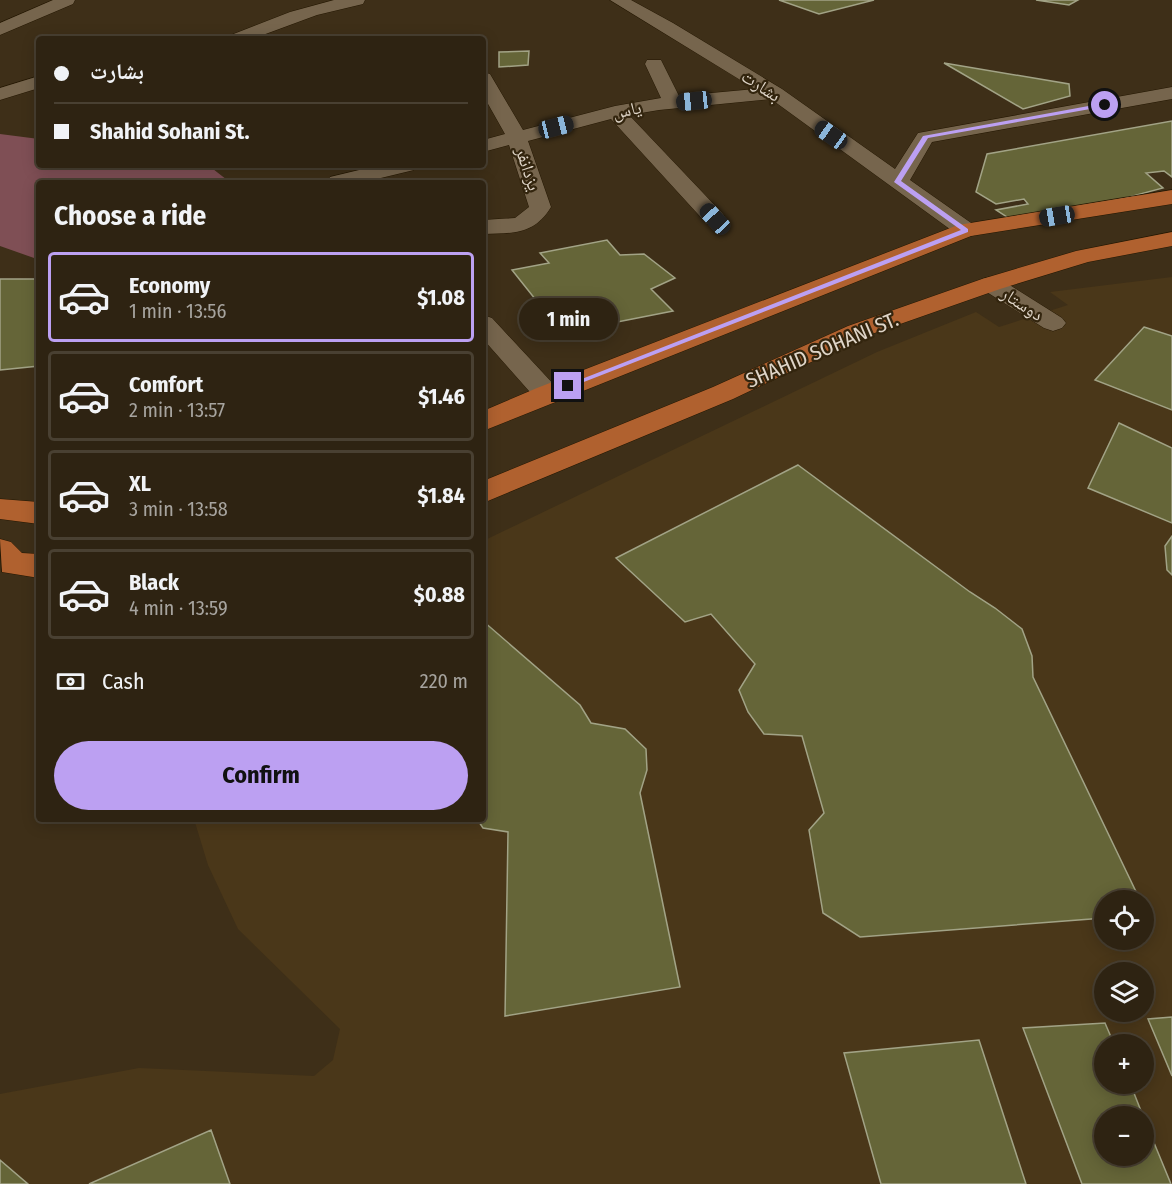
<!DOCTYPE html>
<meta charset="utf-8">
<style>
:root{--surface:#2e2312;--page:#3a2f20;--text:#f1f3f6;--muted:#a7a49f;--line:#494032;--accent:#bca0f2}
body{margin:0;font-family:"Fira Sans Condensed","Noto Naskh Arabic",sans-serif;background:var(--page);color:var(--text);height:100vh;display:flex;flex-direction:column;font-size:22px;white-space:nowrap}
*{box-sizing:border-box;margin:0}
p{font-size:20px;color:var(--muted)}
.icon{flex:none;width:33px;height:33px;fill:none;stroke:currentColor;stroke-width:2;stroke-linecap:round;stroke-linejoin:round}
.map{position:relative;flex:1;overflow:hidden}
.side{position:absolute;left:36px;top:180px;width:450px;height:642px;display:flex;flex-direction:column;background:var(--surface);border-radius:6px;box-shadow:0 3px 15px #0003,0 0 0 2px var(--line)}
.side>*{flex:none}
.hud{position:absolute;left:36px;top:36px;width:450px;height:132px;border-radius:6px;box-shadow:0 3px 15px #0003,0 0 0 2px var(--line);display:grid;align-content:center;height:132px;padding:0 18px;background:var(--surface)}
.controls{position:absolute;left:1094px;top:890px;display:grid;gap:12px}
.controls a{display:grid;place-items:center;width:60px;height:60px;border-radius:50%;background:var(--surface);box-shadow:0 3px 15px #0003,0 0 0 2px var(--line);font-size:30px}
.end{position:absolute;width:27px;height:27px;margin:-14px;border:8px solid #bca0f2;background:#111;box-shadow:0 0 0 3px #111}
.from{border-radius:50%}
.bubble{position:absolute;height:42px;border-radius:21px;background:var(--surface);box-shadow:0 3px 15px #0003,0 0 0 2px var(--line);font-size:20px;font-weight:700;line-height:42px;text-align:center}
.car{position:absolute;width:18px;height:36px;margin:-18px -9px;border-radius:8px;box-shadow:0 0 4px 2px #0007;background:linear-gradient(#222 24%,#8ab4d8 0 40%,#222 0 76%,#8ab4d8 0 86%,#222 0)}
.hud b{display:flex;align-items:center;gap:21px;height:57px;font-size:22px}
.hud b+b{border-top:2px solid var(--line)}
.hud i{width:15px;height:15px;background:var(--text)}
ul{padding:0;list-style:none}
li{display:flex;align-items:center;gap:18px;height:90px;margin:0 12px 9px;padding:0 6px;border:3px solid var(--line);border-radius:6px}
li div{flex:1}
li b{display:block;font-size:22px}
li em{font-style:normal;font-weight:700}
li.selected{border-color:var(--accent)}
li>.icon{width:54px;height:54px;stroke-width:1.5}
h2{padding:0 18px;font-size:27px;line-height:72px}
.pay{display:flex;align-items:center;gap:15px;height:66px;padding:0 18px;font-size:22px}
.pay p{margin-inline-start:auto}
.primary-button{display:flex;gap:12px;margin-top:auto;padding:12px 18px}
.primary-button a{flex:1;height:69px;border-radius:36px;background:var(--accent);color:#111;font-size:24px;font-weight:700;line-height:69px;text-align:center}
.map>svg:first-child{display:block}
.built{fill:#4a3719;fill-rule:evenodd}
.forest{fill:#7f4f55}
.building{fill:#656538;stroke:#a2a386;stroke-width:1.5}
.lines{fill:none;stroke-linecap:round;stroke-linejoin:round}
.minor-casing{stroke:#241702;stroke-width:1}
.major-casing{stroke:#241702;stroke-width:1}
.minor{fill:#76654d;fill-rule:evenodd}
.major{fill:#b0612f;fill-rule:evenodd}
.route{fill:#bca0f2}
.labels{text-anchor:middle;stroke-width:4.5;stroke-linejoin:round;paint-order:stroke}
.far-street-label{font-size:18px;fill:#dfd5c8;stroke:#33250e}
.street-label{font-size:21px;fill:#dfd5c8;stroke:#33250e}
</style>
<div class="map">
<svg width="1172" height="1184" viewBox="0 0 1172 1184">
<rect width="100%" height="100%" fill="#3e2f18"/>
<path class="built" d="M1172,277V1184H0V1094L139,1068L314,1076L333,1060L340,1029L238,929L208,865L194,819H483V541L877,352L976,312L999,327L1068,305L1050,292ZM1104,900H1143V939H1104ZM1104,972H1143V1011H1104ZM1104,1044H1143V1083H1104ZM1104,1116H1143V1155H1104Z"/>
<path class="forest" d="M0,134L39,139V165H192L213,169L231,183H39V257L34,258L0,246Z"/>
<path class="building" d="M779,0H874L819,14Z
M1036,0H1078L1069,5Z
M529,51L528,65L499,67V52Z
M944,63L1069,84L1070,96L1023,109Z
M1172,121V177L1164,171L1146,173L1163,188L1021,226L996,210L1028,204L1024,199L996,204L976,192L987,154Z
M607,240L620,255L644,254L675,278L651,289L673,311L607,324H555L512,270L549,263L540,253Z
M0,279H39V366L0,370Z
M1144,327L1172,336V410L1095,380Z
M1119,423L1172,448V523L1088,488Z
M798,465L970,592L995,608L1022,629L1032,656L1033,677L1140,900H1104V918L860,937L823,913L809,830L824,813L802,736L764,734L748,712L739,690L755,664L711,614L685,622L616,558Z
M1172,536V575L1167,570L1165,546Z
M483,621L580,705L591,723L625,729L646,749L647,770L640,793L680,987L505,1016L508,832L483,828L477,819H483Z
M1172,1017V1076L1148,1019Z
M1105,1023L1114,1044H1104V1083H1130L1143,1116H1104V1155H1143V1116L1171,1184H1082L1023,1028Z
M979,1040L1026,1184H881L844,1053Z
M211,1130L230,1184H89Z
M0,1160L28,1184H0Z"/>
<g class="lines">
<g class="minor-casing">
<path id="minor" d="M53,0H75L73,4L0,35V23Z
M334,0H365L363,4L317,15L252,39H228L231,35L290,12Z
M610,0H631L673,23L782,89L895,169L918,133L1172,87V99L932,142L910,180L974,225L978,230L974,235L966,237L958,235L771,99L659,110L629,115L723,214L726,219L723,224L715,226L707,224L611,119L528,141L551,207C534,235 513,233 483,234V220L515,218L529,207L509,145L483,152V140L505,134L483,95V72L490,74L523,130L615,106L661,98L645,64L647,60H661L679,96L755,89Z
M39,76V88L0,100V88Z
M380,165H417L414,170L360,183L327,182L330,177Z
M991,277L1000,279L1062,318L1066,323L1062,328L1053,331L1044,328L982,289L979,284L982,279Z
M483,315L492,318L557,388L561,394L557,400L547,402L537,400L483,339Z"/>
</g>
<g class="major-casing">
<path id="major" d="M1172,190V204L971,236L483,431V411L537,388L958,225Z
M1172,232V246L1088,262L1000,289L866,336L733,399L483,503V481L713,387L848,326L982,279L1076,251Z
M0,499L39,502V524L0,519Z
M0,539L11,542L22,553L39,554V578L2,572Z"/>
</g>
<use href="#minor" class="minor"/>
<use href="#major" class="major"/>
</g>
<path class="route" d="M1105,103L1107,106L928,138L901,181L968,229V232L571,387L564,386L961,230L894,182L923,136Z"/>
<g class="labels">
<g class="far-street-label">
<text transform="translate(761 86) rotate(33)" y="6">بشارت</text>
<text transform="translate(627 110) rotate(-12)" y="6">یاس</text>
<text transform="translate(528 169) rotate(72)" y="6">یزدانفر</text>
<text transform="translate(1022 304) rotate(33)" y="6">دوستار</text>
</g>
<g class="street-label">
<text transform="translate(822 350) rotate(-23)" y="7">SHAHID SOHANI ST.</text>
</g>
</g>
</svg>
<div class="controls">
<a><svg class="icon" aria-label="locate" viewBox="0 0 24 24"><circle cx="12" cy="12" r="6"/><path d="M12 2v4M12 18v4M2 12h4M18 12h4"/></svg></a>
<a><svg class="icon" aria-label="layers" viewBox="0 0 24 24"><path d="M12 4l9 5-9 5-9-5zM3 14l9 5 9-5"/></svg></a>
<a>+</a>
<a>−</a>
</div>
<i class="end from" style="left:1105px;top:105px"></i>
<i class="end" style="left:568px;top:386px"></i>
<div class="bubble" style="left:519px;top:298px;width:99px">1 min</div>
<i class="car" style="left:694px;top:101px;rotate:264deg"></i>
<i class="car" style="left:556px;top:127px;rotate:76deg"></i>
<i class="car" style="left:831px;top:135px;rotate:305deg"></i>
<i class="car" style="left:1057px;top:216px;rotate:261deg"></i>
<i class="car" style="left:715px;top:219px;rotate:317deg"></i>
<div class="hud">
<b><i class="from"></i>بشارت</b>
<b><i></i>Shahid Sohani St.</b>
</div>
<section class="side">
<h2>Choose a ride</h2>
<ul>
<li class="selected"><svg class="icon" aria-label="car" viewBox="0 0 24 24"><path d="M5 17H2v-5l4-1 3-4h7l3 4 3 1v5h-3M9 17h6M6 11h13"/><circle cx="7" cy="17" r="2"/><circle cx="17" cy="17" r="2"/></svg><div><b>Economy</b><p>1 min · 13:56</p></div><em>$1.08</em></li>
<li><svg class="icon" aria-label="car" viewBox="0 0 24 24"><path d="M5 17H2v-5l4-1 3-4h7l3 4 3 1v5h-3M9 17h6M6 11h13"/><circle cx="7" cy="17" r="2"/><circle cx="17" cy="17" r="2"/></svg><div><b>Comfort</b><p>2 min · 13:57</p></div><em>$1.46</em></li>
<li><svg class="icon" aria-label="car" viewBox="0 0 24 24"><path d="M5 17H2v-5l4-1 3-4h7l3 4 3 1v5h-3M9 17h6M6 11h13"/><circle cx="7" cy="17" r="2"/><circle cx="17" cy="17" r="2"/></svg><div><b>XL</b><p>3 min · 13:58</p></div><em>$1.84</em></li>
<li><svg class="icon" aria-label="car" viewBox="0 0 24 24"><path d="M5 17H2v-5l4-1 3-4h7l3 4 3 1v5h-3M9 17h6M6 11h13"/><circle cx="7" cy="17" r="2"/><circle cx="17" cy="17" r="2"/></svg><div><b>Black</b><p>4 min · 13:59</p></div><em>$0.88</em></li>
</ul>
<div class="pay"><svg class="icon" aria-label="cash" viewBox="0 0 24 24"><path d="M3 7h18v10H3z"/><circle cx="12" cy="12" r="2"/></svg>Cash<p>220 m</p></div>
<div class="primary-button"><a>Confirm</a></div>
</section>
</div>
